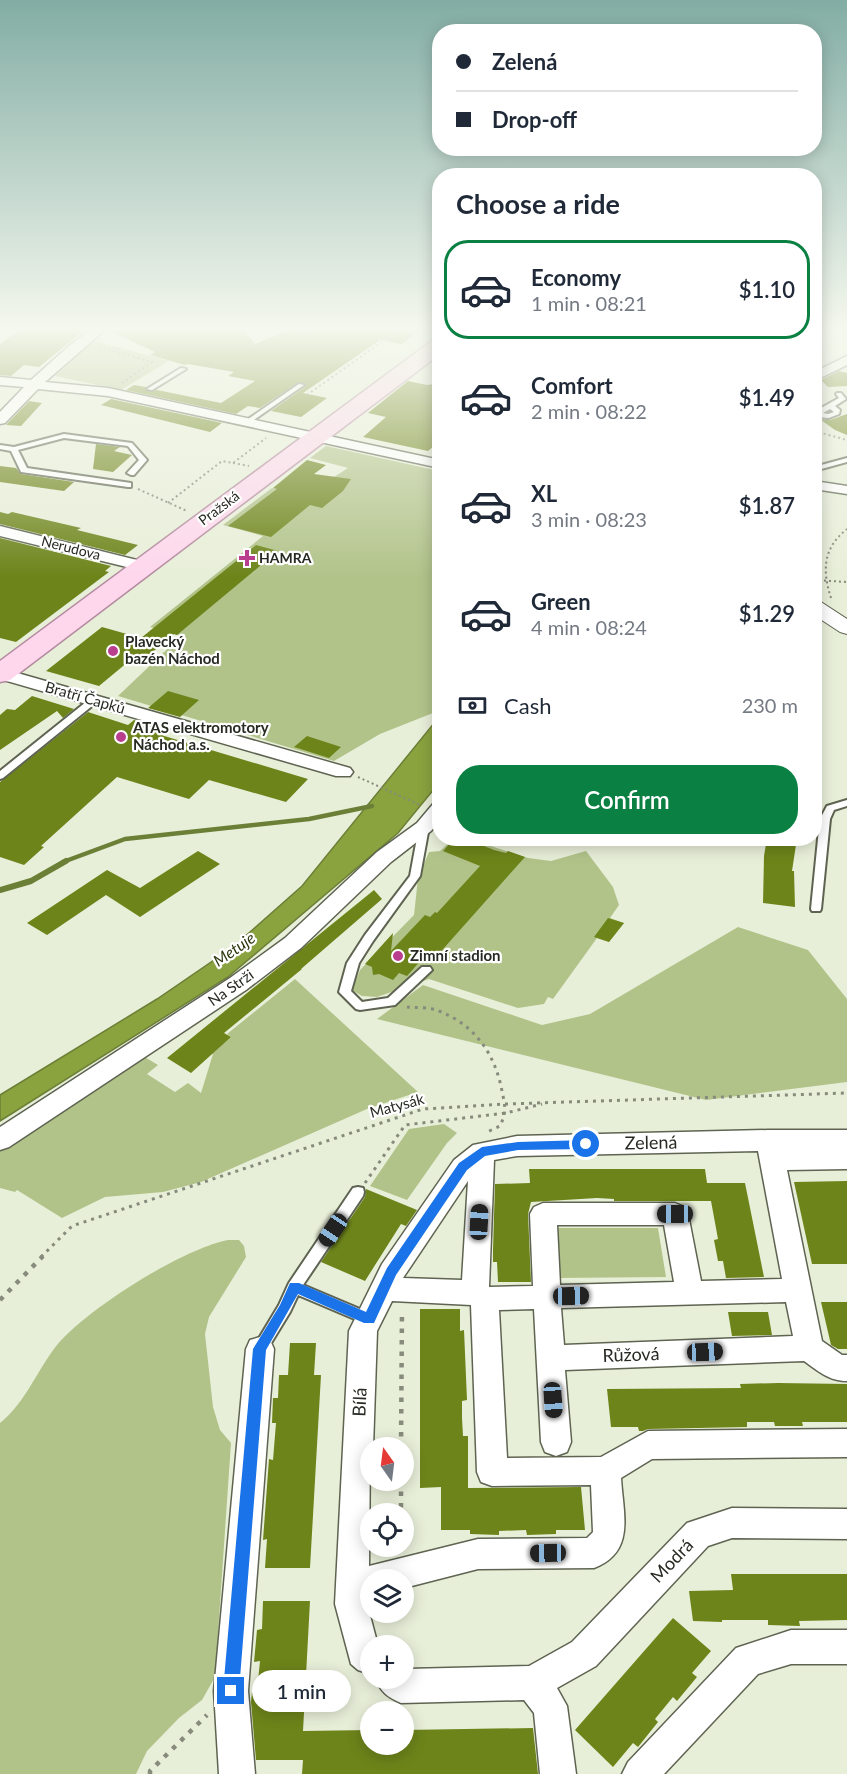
<!DOCTYPE html>
<meta charset="utf-8">
<style>
:root{--surface:#fff;--page:#f6f6f7;--text:#1f2937;--muted:#747a83;--line:#e0e1e3;--accent:#0b8043}
body{margin:0;font-family:Lato,sans-serif;background:var(--page);color:var(--text);height:100vh;display:flex;flex-direction:column;font-size:22px;white-space:nowrap}
*{box-sizing:border-box;margin:0}
p{font-size:20px;color:var(--muted)}
.icon{flex:none;width:33px;height:33px;fill:none;stroke:currentColor;stroke-width:2;stroke-linecap:round;stroke-linejoin:round}
.map{position:relative;flex:1;overflow:hidden}
.drawer{position:absolute;left:432px;top:168px;width:390px;height:678px;display:flex;flex-direction:column;background:var(--surface);border-radius:24px;box-shadow:0 3px 15px #0003}
.drawer>*{flex:none}
.banner{position:absolute;left:432px;top:24px;width:390px;height:132px;border-radius:24px;box-shadow:0 3px 15px #0003;display:grid;align-content:center;height:132px;padding:0 24px;background:var(--surface)}
.needle{width:39px;rotate:346deg}
.tools{position:absolute;left:360px;top:1437px;display:grid;gap:12px}
.tools a{display:grid;place-items:center;width:54px;height:54px;border-radius:50%;background:var(--surface);box-shadow:0 3px 15px #0003;font-size:30px}
.end{position:absolute;width:27px;height:27px;margin:-14px;border:8px solid #1a73e8;background:#fff;box-shadow:0 0 0 3px #fff}
.from{border-radius:50%}
.bubble{position:absolute;height:42px;border-radius:21px;background:var(--surface);box-shadow:0 3px 15px #0003;font-size:20px;font-weight:600;line-height:42px;text-align:center}
.car{position:absolute;width:18px;height:36px;margin:-18px -9px;border-radius:8px;box-shadow:0 0 4px 2px #0007;background:linear-gradient(#222 24%,#8ab4d8 0 40%,#222 0 76%,#8ab4d8 0 86%,#222 0)}
.banner b{display:flex;align-items:center;gap:21px;height:57px;font-size:22px}
.banner b+b{border-top:2px solid var(--line)}
.banner i{width:15px;height:15px;background:var(--text)}
ul{padding:0;list-style:none}
li{display:flex;align-items:center;gap:18px;height:99px;margin:0 12px 9px;padding:0 12px;border:3px solid transparent;border-radius:24px}
li div{flex:1}
li b{display:block;font-size:22px}
li em{font-style:normal;font-weight:600}
li.selected{border-color:var(--accent)}
li>.icon{width:54px;height:54px;stroke-width:1.5}
h2{padding:0 24px;font-size:27px;line-height:72px}
.pay{display:flex;align-items:center;gap:15px;height:66px;padding:0 24px;font-size:22px}
.pay p{margin-inline-start:auto}
.cta{display:flex;gap:12px;margin-top:auto;padding:12px 24px}
.cta a{flex:1;height:69px;border-radius:24px;background:var(--accent);color:#fff;font-size:24px;font-weight:600;line-height:69px;text-align:center}
.map>svg:first-child{display:block}
.green{fill:#b2c38a}
.water{fill:#8aa33f;stroke:#6c7f36;stroke-width:1.5}
.lines{fill:none;stroke-linecap:round;stroke-linejoin:round}
.stream-far1{stroke:#6c7f36;stroke-width:4.5}
.stream{stroke:#6c7f36;stroke-width:6}
.building{fill:#6d841a}
.service-casing{stroke:#5e6451;stroke-width:4}
.minor-casing{stroke:#5e6451;stroke-width:3}
.tertiary-casing{stroke:#5e6451;stroke-width:2}
.primary-casing{stroke:#b38a9e;stroke-width:3}
.path-far2{stroke:#868b7c;stroke-width:2;stroke-dasharray:2 3;stroke-linecap:butt}
.path-far1{stroke:#868b7c;stroke-width:3;stroke-dasharray:3 5;stroke-linecap:butt}
.path{stroke:#868b7c;stroke-width:4.5;stroke-dasharray:4.5 7;stroke-linecap:butt}
.service{fill:#fff;fill-rule:evenodd}
.minor{fill:#fff;fill-rule:evenodd}
.tertiary{fill:#fff;fill-rule:evenodd}
.primary{fill:#fed7ed;fill-rule:evenodd}
.route{fill:#1a73e8}
.poi-dot{fill:#ba3e8e;stroke:#fff;stroke-width:2}
.labels{text-anchor:middle;stroke-width:4.5;stroke-linejoin:round;paint-order:stroke}
.far-street-label{font-size:14px;fill:#272a22;stroke:#fff}
.far-poi-label{font-size:14px;font-weight:bold;fill:#272a22;stroke:#fff;text-anchor:start}
.poi-label{font-size:15px;font-weight:bold;fill:#272a22;stroke:#fff;text-anchor:start}
.street-label{font-size:15px;fill:#272a22;stroke:#fff}
.water-label{font-size:16px;font-style:italic;fill:#2e380f;stroke:#fff}
.near-street-label{font-size:18px;fill:#272a22;stroke:#fff}
</style>
<div class="map">
<svg width="847" height="1774" viewBox="0 0 847 1774">
<rect width="100%" height="100%" fill="#e8efd9"/>
<path class="green" d="M94,341L165,360L169,361L121,390L55,376Z
M326,446L439,471L440,704L433,713L380,734L334,761L118,696L181,636L150,627L263,536L223,525L272,488L306,495L348,468L310,458Z
M453,839H501L491,846L528,858L551,861L586,851L613,887L619,905L610,918L624,923L609,942L597,938L553,999L548,997L544,1004L518,1008L429,979L377,997L362,996L352,990L360,970L414,915L418,878L429,852L440,851Z
M738,927L808,950L847,999V1082L706,1100L377,1019L423,985L542,1025L590,1014Z
M295,979L418,1092L367,1109L201,1182L163,1192L105,1197L62,1218L17,1190L15,1192L0,1188V1147L143,1056L158,1065L147,1074L175,1092L188,1083L201,1093L213,1054L211,1053L231,1037L227,1034Z
M444,1124L457,1133L447,1143L407,1200L370,1186L409,1129Z
M554,1228H658L666,1277L558,1278Z
M228,1240H239L244,1246L246,1257L209,1317L205,1334L213,1407L220,1430L231,1443L215,1677L202,1700L179,1718L147,1751L136,1774H0V1423C26,1402 37,1370 57,1345C87,1309 182,1249 228,1240Z"/>
<path class="water" d="M439,717V783L398,833L228,977L0,1121V1095L157,999L233,947L302,886Z"/>
<g class="lines">
<path class="stream-far1" d="M63,862L125,839L309,819L372,806"/>
<path class="stream" d="M0,890L31,881L66,861"/>
</g>
<path class="building" d="M22,328H87L39,367L24,365L11,376L0,375V344Z
M109,328H242L255,344L293,328H298L307,334L312,332V328H423L402,344L380,340L303,393L327,398L301,417L271,411L305,387L306,384L299,382L260,408L248,406L236,414L126,390L134,385L146,387L147,391L157,390L221,403L255,381L228,376L234,372L188,364L185,365L150,355L155,352L108,330Z
M839,371L847,373V386L828,387L821,380Z
M408,381L427,385L440,383V441L428,451L363,437L386,417L368,413Z
M111,399L222,423L210,432L101,405Z
M29,401L42,403L21,426L6,425Z
M847,414V435L835,430L821,420H830Z
M96,444L120,447L114,451L132,455L113,472L93,469Z
M307,460L326,465L314,474L351,479L343,491L322,508L310,505L271,537L228,526L277,489L273,488Z
M0,466L16,468L21,474L74,482L64,491L0,482Z
M0,512L8,514L12,512L81,528L77,530L138,545L125,555L0,524Z
M0,538L111,566L105,571L109,572L16,642L0,638Z
M256,545L278,551L177,635L174,634L143,660L134,657L99,686L46,671L102,627L141,638Z
M168,691L199,700L180,717L148,708Z
M32,696L74,709L63,718L57,711L0,750V715L7,709L15,710Z
M88,712L128,725L134,720L167,729L161,735L308,779L286,802L209,780L189,799L117,777L41,846L44,847L24,865L0,857V782Z
M307,736L341,747L329,758L294,747Z
M455,838H464L494,850L506,853L508,851L525,857L436,957L423,958L407,976L399,973L393,980L379,974L373,975L372,967L365,964L393,933L391,951L425,915L430,917L435,912L437,913L480,866L443,851Z
M767,838H797L792,871H794L795,907L763,903L764,856Z
M198,851L220,864L140,917L106,895L47,935L27,923L107,870L140,888Z
M374,890L382,899L301,969H302L224,1033L231,1037L191,1073L167,1058Z
M608,918L624,923L609,942L594,937Z
M529,1169H705L707,1183H745L764,1277L726,1278L723,1261H718L714,1240L718,1239L711,1201H614V1199L597,1198L531,1202L528,1214L531,1282H498L497,1262H493V1250L495,1184L530,1183Z
M847,1181V1264H812L794,1182Z
M366,1189L417,1210L406,1226L401,1224L365,1281L321,1262L365,1197Z
M821,1302H847V1349H838L831,1345Z
M420,1309H460V1331L464,1330L467,1400L462,1401V1418L463,1436H468V1488L581,1487L585,1530H556V1534L527,1535L526,1530L499,1531V1535L470,1534V1530H441V1487L420,1488Z
M728,1312H768L772,1335L732,1336Z
M290,1343H316L314,1375H321L310,1568H265L267,1539L263,1540L269,1459L273,1460L276,1423H272L273,1398H278L279,1375H288Z
M778,1383L847,1384V1422H802L803,1426H775L774,1422H747V1427L648,1429L643,1431H639L638,1427H611L607,1389L741,1388L740,1384Z
M731,1574H847V1620L799,1621L800,1626L768,1625V1620H722V1622L693,1621L689,1591L733,1590Z
M263,1601H310L303,1731L370,1730V1744H404V1730L533,1728L538,1774H302L303,1760H256L251,1702L252,1692H257L260,1661L254,1662L257,1630L262,1629Z
M673,1618L711,1651L692,1673L697,1677L677,1701L673,1697L655,1719L658,1722L638,1747L633,1743L613,1767L575,1730Z"/>
<g class="lines">
<g class="service-casing">
<path id="service" d="M0,328H4L0,331Z
M300,328H309L311,330L308,332Z
M181,368L186,369L152,390L147,389Z
M299,384L304,385L248,424H244V422Z
M837,393H841L846,399L835,406L840,410L839,414L829,418L814,417V412L839,398L836,394ZM830,409L834,412L828,414L823,413Z
M64,434L132,443L147,460L134,475H131L127,473L139,460L128,446L64,438L18,450L27,468L131,483V487H128L21,472L11,451L0,449V445L14,447Z
M847,458V462L814,471V467Z
M94,697L98,700L97,702L3,778L0,779V771L91,698Z
M847,800V806L834,810L830,819L821,909L820,911H812L811,909L820,819L827,806Z
M424,824L429,827L420,876L373,941L359,963L351,991L362,1002L388,998L422,967H430L432,970L395,1005L360,1010L356,1009L339,992L347,963L365,935L410,876L419,827Z
M358,1187L363,1188L364,1192L363,1196L303,1285L374,1315L376,1319L374,1323L369,1325L364,1323L298,1295L290,1312L265,1353L260,1355L255,1353L253,1349L255,1345L279,1305L289,1283L353,1188Z"/>
</g>
<g class="minor-casing">
<path id="minor" d="M93,328H107L45,382L108,388L440,460V468L108,396L38,389L5,423L0,424V412L24,387L0,385V377L31,380L69,346Z
M847,356V365L814,381V372Z
M814,481L847,486V494L814,489Z
M0,526L149,563L151,566L143,571L0,536Z
M0,668L350,768L353,772L350,776H336L0,679Z
M440,802V821L431,831L391,862L301,948L246,990L9,1147L0,1150V1127L230,978L285,938L377,852L417,823L433,804Z
M768,1130H847V1169L787,1170L822,1341L842,1355H847V1381C829,1381 818,1371 804,1361L565,1370L571,1442L567,1452L556,1456L545,1452L541,1442L534,1309L499,1310L507,1458L601,1457L648,1431L847,1429V1457L652,1459L621,1478C623,1514 636,1552 594,1568L478,1569L404,1588V1580H370V1595L368,1594L367,1604L377,1642L381,1646H370V1674L358,1670L351,1664L335,1604L349,1331L382,1264L454,1160L473,1145L517,1136ZM758,1151L782,1279L701,1281L688,1214L684,1207L675,1203H543L534,1207L530,1214L533,1286L489,1287L494,1160L517,1156ZM468,1181L462,1280L403,1278ZM557,1225H664L674,1282L560,1285ZM392,1301L471,1305L477,1472L481,1482L492,1486L591,1485L593,1532L587,1538L478,1539L369,1566L370,1448H373L377,1331ZM786,1302L793,1336L564,1345L561,1308Z
M260,1337L270,1340L274,1349L248,1691L255,1774H219L214,1691L246,1349L250,1340Z
M732,1508L847,1509V1539L732,1538L708,1546L596,1666L557,1688L567,1706L576,1774H540L534,1713L524,1700L401,1703C387,1697 381,1692 375,1678H404V1666L407,1669L529,1666L572,1642L687,1523Z
M791,1630H847V1664H791L758,1674L664,1774H622L628,1762L736,1648Z"/>
</g>
<g class="tertiary-casing">
<path id="tertiary" d="M814,600L821,602L847,619V634L840,632L814,615Z"/>
</g>
<g class="primary-casing">
<path id="primary" d="M440,338V354L10,680L0,682V661L433,340Z"/>
</g>
<path class="path-far2" d="M99,347L152,362L122,383
M307,395L401,328
M814,431L847,440
M233,463L249,466
M138,489L187,511
M168,503L222,461L233,463L266,438
M814,580L847,582
M831,598C822,570 823,548 847,529
M358,777L420,805"/>
<path class="path-far1" d="M407,1007C417,1008 430,1007 439,1011C475,1025 495,1054 502,1091C505,1106 507,1111 500,1126L487,1132
M365,1183L405,1125L506,1113L542,1104
M41,1257L72,1226L423,1109L505,1104L847,1093"/>
<path class="path" d="M0,1300L43,1256
M401,1448L402,1310
M401,1480V1514
M150,1774V1771L207,1715"/>
<use href="#service" class="service"/>
<use href="#minor" class="minor"/>
<use href="#tertiary" class="tertiary"/>
<use href="#primary" class="primary"/>
</g>
<linearGradient id="sky" x2="0" y2="1"><stop stop-color="#82ada4"/><stop offset="0.57" stop-color="#f5f8ee"/><stop offset="1" stop-color="#f5f8ee" stop-opacity="0"/></linearGradient>
<rect width="847" height="577" fill="url(#sky)"/>
<path class="route" d="M586,1140L592,1144L586,1149L518,1150L485,1156L467,1170L396,1275L374,1323H364L298,1294L266,1350L239,1691L237,1697L231,1699L225,1697L223,1691L253,1349L280,1305L290,1283H299L366,1312L387,1268L459,1163L482,1147L518,1142Z"/>
<g class="poi-dot">
<path d="M244 549h6v6h6v6h-6v6h-6v-6h-6v-6h6z"/>
<circle cx="113" cy="651" r="6"/>
<circle cx="121" cy="737" r="6"/>
<circle cx="398" cy="956" r="6"/>
</g>
<g class="labels">
<g class="far-street-label">
<text transform="translate(219 508) rotate(-37)" y="5">Pražská</text>
<text transform="translate(71 548) rotate(14)" y="5">Nerudova</text>
</g>
<g class="far-poi-label">
<text x="259" y="563">HAMRA</text>
</g>
<g class="poi-label">
<text x="125" y="647">Plavecký<tspan x="125" dy="17">bazén Náchod</tspan></text>
<text x="133" y="733">ATAS elektromotory<tspan x="133" dy="17">Náchod a.s.</tspan></text>
<text x="410" y="961">Zimní stadion</text>
</g>
<g class="street-label">
<text transform="translate(85 698) rotate(16)" y="5">Bratří Čapků</text>
<text transform="translate(231 988) rotate(-35)" y="5">Na Strži</text>
<text transform="translate(397 1106) rotate(-15)" y="5">Matysák</text>
</g>
<g class="water-label">
<text transform="translate(234 949) rotate(-35)" y="6">Metuje</text>
</g>
<g class="near-street-label">
<text transform="translate(651 1143) rotate(-1)" y="6">Zelená</text>
<text transform="translate(631 1355) rotate(-2)" y="6">Růžová</text>
<text transform="translate(360 1402) rotate(-87)" y="6">Bílá</text>
<text transform="translate(672 1561) rotate(-46)" y="6">Modrá</text>
</g>
</g>
</svg>
<div class="tools">
<a><svg class="needle" viewBox="-14 -14 28 28"><path d="M0-13l5 13h-10z" fill="#e53935"/><path d="M0 13l5-13h-10z" fill="#747a83"/></svg></a>
<a><svg class="icon" aria-label="locate" viewBox="0 0 24 24"><circle cx="12" cy="12" r="6"/><path d="M12 2v4M12 18v4M2 12h4M18 12h4"/></svg></a>
<a><svg class="icon" aria-label="layers" viewBox="0 0 24 24"><path d="M12 4l9 5-9 5-9-5zM3 14l9 5 9-5"/></svg></a>
<a>+</a>
<a>−</a>
</div>
<i class="end from" style="left:586px;top:1144px"></i>
<i class="end" style="left:231px;top:1691px"></i>
<div class="bubble" style="left:252px;top:1670px;width:99px">1 min</div>
<i class="car" style="left:675px;top:1214px;rotate:270deg"></i>
<i class="car" style="left:479px;top:1222px;rotate:3deg"></i>
<i class="car" style="left:333px;top:1230px;rotate:214deg"></i>
<i class="car" style="left:571px;top:1296px;rotate:89deg"></i>
<i class="car" style="left:705px;top:1352px;rotate:88deg"></i>
<i class="car" style="left:553px;top:1400px;rotate:176deg"></i>
<i class="car" style="left:548px;top:1553px;rotate:269deg"></i>
<div class="banner">
<b><i class="from"></i>Zelená</b>
<b><i></i>Drop-off</b>
</div>
<section class="drawer">
<h2>Choose a ride</h2>
<ul>
<li class="selected"><svg class="icon" aria-label="car" viewBox="0 0 24 24"><path d="M5 17H2v-5l4-1 3-4h7l3 4 3 1v5h-3M9 17h6M6 11h13"/><circle cx="7" cy="17" r="2"/><circle cx="17" cy="17" r="2"/></svg><div><b>Economy</b><p>1 min · 08:21</p></div><em>$1.10</em></li>
<li><svg class="icon" aria-label="car" viewBox="0 0 24 24"><path d="M5 17H2v-5l4-1 3-4h7l3 4 3 1v5h-3M9 17h6M6 11h13"/><circle cx="7" cy="17" r="2"/><circle cx="17" cy="17" r="2"/></svg><div><b>Comfort</b><p>2 min · 08:22</p></div><em>$1.49</em></li>
<li><svg class="icon" aria-label="car" viewBox="0 0 24 24"><path d="M5 17H2v-5l4-1 3-4h7l3 4 3 1v5h-3M9 17h6M6 11h13"/><circle cx="7" cy="17" r="2"/><circle cx="17" cy="17" r="2"/></svg><div><b>XL</b><p>3 min · 08:23</p></div><em>$1.87</em></li>
<li><svg class="icon" aria-label="car" viewBox="0 0 24 24"><path d="M5 17H2v-5l4-1 3-4h7l3 4 3 1v5h-3M9 17h6M6 11h13"/><circle cx="7" cy="17" r="2"/><circle cx="17" cy="17" r="2"/></svg><div><b>Green</b><p>4 min · 08:24</p></div><em>$1.29</em></li>
</ul>
<div class="pay"><svg class="icon" aria-label="cash" viewBox="0 0 24 24"><path d="M3 7h18v10H3z"/><circle cx="12" cy="12" r="2"/></svg>Cash<p>230 m</p></div>
<div class="cta"><a>Confirm</a></div>
</section>
</div>
